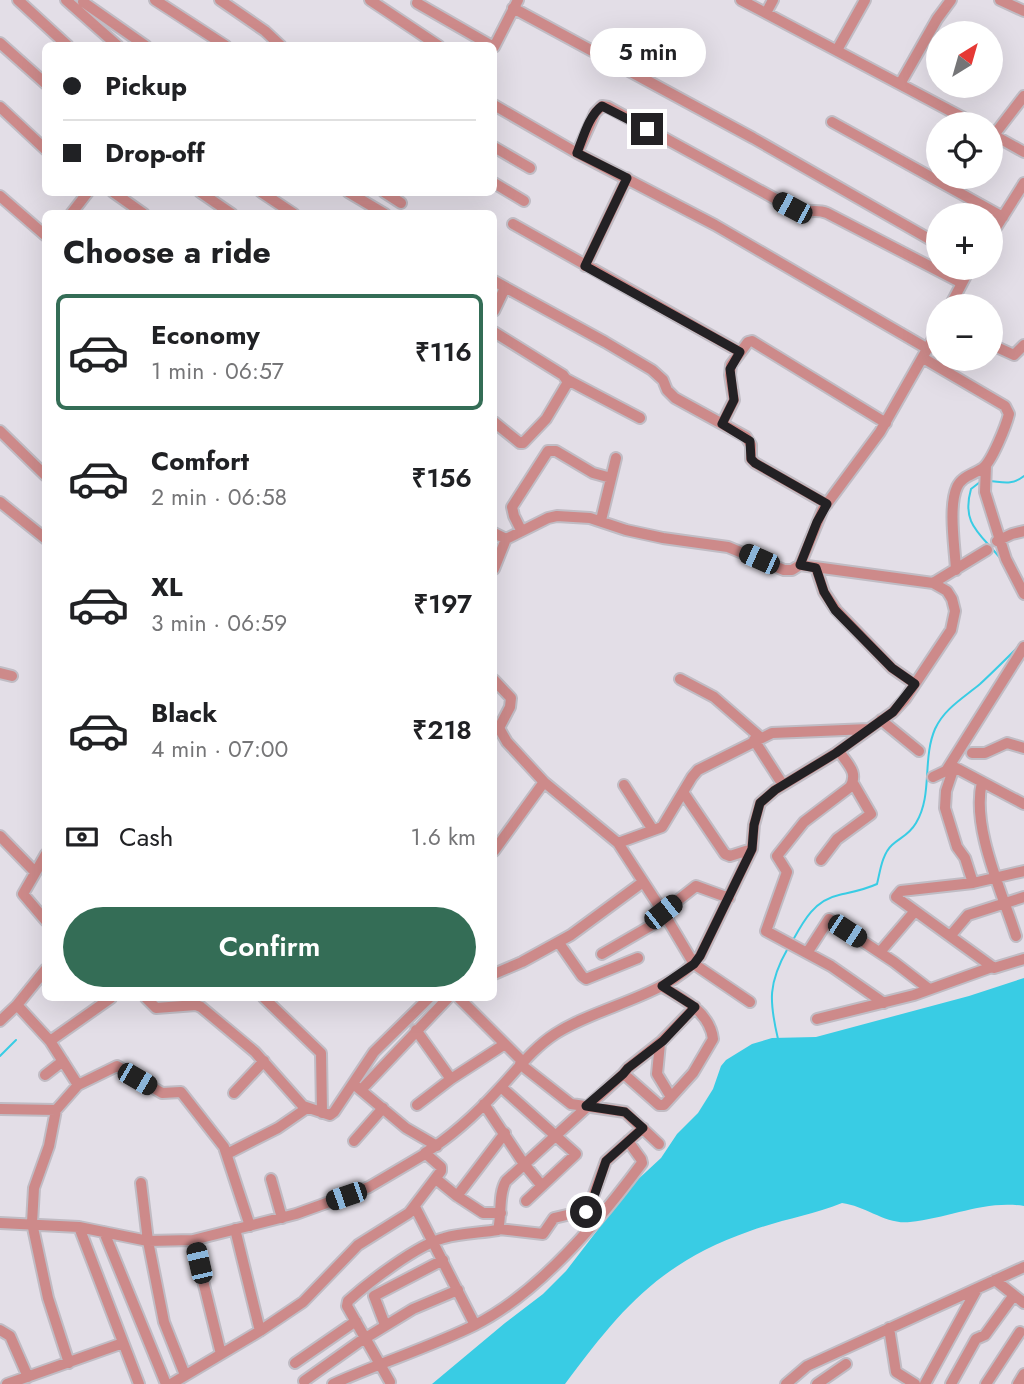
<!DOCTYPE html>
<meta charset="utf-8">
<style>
:root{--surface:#fff;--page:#f2f2f2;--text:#202124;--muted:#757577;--line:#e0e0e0;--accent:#346d56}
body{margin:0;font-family:Jost,sans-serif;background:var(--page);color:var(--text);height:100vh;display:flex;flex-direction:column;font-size:26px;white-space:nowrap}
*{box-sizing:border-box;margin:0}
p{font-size:23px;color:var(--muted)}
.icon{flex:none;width:38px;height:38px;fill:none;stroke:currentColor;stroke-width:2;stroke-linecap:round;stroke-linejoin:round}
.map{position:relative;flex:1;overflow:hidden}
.drawer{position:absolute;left:42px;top:210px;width:455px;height:791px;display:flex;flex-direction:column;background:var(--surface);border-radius:10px;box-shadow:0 7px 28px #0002}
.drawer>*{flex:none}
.guide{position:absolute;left:42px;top:42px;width:455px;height:154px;border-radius:10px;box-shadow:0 7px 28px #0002;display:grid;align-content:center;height:154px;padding:0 21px;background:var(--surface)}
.needle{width:46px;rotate:37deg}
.controls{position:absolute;left:926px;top:21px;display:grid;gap:14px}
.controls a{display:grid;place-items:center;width:77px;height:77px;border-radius:50%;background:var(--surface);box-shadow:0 7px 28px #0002;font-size:35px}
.end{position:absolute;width:32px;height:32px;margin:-16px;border:9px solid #232124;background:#fff;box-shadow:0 0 0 4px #fff}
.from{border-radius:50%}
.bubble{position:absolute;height:49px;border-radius:24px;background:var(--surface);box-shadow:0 7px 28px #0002;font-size:23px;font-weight:600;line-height:49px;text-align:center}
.car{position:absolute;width:21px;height:42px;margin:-21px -10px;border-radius:9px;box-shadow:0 0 5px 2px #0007;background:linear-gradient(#222 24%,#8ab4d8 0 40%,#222 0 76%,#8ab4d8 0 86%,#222 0)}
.guide b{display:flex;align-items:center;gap:24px;height:66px;font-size:26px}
.guide b+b{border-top:2px solid var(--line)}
.guide i{width:18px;height:18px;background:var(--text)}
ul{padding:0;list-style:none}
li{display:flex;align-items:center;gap:21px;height:116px;margin:0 14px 10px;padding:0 7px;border:4px solid transparent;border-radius:10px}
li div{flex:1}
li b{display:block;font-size:26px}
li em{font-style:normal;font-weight:600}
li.selected{border-color:var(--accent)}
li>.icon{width:63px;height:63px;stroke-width:1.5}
h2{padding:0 21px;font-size:32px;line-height:84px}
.pay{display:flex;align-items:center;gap:18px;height:77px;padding:0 21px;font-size:26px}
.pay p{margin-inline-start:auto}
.button{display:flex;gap:14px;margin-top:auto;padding:14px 21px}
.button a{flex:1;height:80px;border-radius:42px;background:var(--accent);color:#fff;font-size:28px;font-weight:600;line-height:80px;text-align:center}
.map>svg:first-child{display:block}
.water{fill:#39cce4}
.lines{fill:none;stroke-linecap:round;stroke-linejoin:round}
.stream{stroke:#39cce4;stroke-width:2}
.minor-casing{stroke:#c0bcc4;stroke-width:14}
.minor{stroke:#cd8a8a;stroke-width:10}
.route{stroke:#232124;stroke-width:9}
</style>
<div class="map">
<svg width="1024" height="1384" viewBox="0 0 1024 1384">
<rect width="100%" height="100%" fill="#e3dee7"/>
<path class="water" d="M1024,978V1206C984,1200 950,1218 910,1222C886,1225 866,1206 842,1203C812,1215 780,1220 750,1231C659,1263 621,1309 565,1384H432L505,1323L543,1294L566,1271L633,1184L661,1158L677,1134L698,1113L713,1089L721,1066L726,1060L752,1044L772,1038L816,1037L969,996Z"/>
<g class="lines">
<path class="stream" d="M989,481C1003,482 1011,486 1024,476
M980,482L971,489C961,524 980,533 1000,558
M793,940C804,920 815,900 839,895C852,892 864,890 877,884C880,872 882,854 892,845C901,837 909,835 916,823C933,795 922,759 935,729C944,709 963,698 980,684C993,672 1006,659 1018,647
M778,1039C769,1001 768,983 788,948
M0,1056L16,1040"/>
<g class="minor-casing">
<path id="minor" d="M18,0L68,46
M66,0L118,46
M155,0L226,46
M220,0L265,31L281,46
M370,0L439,46
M741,0L975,124
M1000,0L1024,11
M83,2L146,46
M417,3L492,46
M513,8L753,138L938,244
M766,13L773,0
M0,43L46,84
M494,47L518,0
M837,50L865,0
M900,84L937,19L951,0
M494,105L577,153L715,225L928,349
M0,107L46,150
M832,122L1003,217
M990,133L1024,152
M994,135L1024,96
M494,147L530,168
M577,153L595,113L602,106L608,107L792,208C806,215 814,208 827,213L962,283
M494,183L524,201
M113,192L144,214
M200,192L232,214
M261,192L294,214
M348,192L385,214
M384,192L401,203
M0,196L46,236
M71,214L88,192
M513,224L740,352
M990,237L1024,183
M585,266L627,178
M494,281L605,342L652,370L663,380L667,390L675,398L746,437L751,445V459L755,463L827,504
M950,306L970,268
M494,311L505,288
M494,332L563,375L568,382L546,419L523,443H520L494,422
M990,344L1014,355L1024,345
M923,358L1005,406L1009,414C1006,426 992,461 983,468C973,475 962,476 957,487C948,507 955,548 956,570
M566,379L640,418
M722,424L734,400L730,375L731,365L748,342L752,341L886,423
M0,431L46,476
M986,465L985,492L1006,559L1024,594
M0,502L46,539
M601,520L616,458
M521,530L514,516L512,507L548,451H556L593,473L611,478
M494,533L506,539L548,518L557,516L590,518L626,530L663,538L728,547L784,570H792L800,565L823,509L880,432L938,330
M997,541L1012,534L1024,531
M816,568L824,592L836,610L892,668L915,684
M494,569L506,539
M933,583L987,550
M0,673L12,676
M680,679L714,697L760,737
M494,680L511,698L510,707L499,728L507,742L544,782L618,843L663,912L694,964L750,1002
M881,720L919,751
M754,740L783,785
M839,751C847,764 859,772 850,787L804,822L777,856L787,872L766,931L831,966L884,1003
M972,753H985L1007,743L1024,748
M954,767L946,791L945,808L957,847L965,858L973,883
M946,771L1024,647
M933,777L954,767L1024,804
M982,782C971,827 1002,892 1016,936
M624,785L653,830
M683,792L725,854L730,856L752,849
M0,836L35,872
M618,843L662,827L692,777L698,770L772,733L869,729
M494,851L544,782
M46,854L23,894L46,921
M821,860L837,839L871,814L853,783
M1024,871L973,883L901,891L896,897L994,968L1024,959
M663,912L696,886L729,898
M951,935L968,915L1024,897
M559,943L582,976L586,979L638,958
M880,952L915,911
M807,953L829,919L894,962L929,989
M602,954L666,917
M494,974L522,962L571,935L643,882
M146,998L156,1008L196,1005L201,1007L255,1052L303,1106L330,1115L334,1112L374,1052L429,998
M264,998L321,1053L322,1113
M459,998L522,1061
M17,1005L50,1041L78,1085L56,1110L49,1146L34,1188L32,1223L48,1298L69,1363
M817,1019L914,995L992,967
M0,1021L17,1005L46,969
M416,1030L451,1079
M50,1041L111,998
M660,1043L657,1074L671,1097
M520,1064L571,1104L625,1112L659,1144
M623,1074L628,1068L662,1041L695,1007
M45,1075L63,1061
M78,1085L117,1066L162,1093L181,1092L224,1147L250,1226
M357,1087L406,1128L437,1146
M501,1087L576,1154L526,1201
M361,1090L448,998
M234,1093L264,1061
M484,1104L524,1164L542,1186
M417,1105L451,1079L505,1044
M0,1109L56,1110
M354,1141L383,1108
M227,1154L278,1128L307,1108
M271,1179L282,1218
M436,1179L457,1196
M141,1183L148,1241L164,1322L185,1375
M415,1207L475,1325
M501,1213H483L457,1196L505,1133
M0,1223L79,1227L148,1241L193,1240L296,1214L346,1196L369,1187L425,1154
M79,1227L139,1384
M235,1229L260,1331
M499,1229L543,1234L554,1218L588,1210L606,1161L643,1128
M104,1232L166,1384
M193,1240L221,1354
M995,1280L1024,1303
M385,1325L374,1296L443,1260
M889,1328L896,1372L915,1384
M0,1330L10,1336L28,1377
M295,1363L356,1321
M304,1381L359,1342L413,1309L458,1290
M390,1382L347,1306L348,1301C369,1282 417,1245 444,1238C461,1233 480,1233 498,1230C502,1215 498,1194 506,1181L622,1075H625L659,1105H664L693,1073L713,1039C710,1012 682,998 661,986
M7,1384L123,1343
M171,1384L260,1331L303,1302L358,1245L409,1213L441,1171V1167L425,1153C452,1136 477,1113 498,1090C517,1070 532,1049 555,1034C598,1006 669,996 700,956L752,849L754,825L760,803L775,790L836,753L893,712L905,699L951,630L955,611L952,599L947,591L933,583L800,565
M333,1384C379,1363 431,1347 475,1325C539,1293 600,1220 642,1163L641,1159L628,1141
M786,1384L807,1366L1024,1267
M817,1384L846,1364
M925,1384L977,1289
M951,1384L976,1339L985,1335L1014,1295
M986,1384L1020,1332
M1018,1384L1024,1374"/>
</g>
<use href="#minor" class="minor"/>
</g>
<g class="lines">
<path class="route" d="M586,1212L590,1208L606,1161L643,1128L625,1112L586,1106L623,1074L628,1068L663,1041L695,1007L662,986L694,964L700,956L752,849L754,825L760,803L775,790L836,753L893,712L915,684L892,668L835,610L824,592L816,568L800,565L817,522L827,504L755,463L751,459L750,441L722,424L734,400L730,369L740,352L585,266L627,178L577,153C583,138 589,115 602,106L647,129"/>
</g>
</svg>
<div class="controls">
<a><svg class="needle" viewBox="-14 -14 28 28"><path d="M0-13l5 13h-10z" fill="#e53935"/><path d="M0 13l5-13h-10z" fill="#757577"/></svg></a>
<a><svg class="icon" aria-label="locate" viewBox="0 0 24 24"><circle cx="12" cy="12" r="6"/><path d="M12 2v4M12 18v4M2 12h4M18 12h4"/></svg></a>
<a>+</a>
<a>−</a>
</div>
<i class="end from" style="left:586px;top:1212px"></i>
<i class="end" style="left:647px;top:129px"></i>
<div class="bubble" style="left:590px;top:28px;width:116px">5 min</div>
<i class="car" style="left:792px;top:208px;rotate:298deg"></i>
<i class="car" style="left:759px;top:559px;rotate:294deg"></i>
<i class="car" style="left:663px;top:912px;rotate:52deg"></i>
<i class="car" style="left:847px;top:931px;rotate:123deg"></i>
<i class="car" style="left:137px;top:1079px;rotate:120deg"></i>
<i class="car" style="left:346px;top:1196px;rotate:251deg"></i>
<i class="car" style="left:199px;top:1263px;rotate:347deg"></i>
<div class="guide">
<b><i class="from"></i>Pickup</b>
<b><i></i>Drop-off</b>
</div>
<section class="drawer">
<h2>Choose a ride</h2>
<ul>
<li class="selected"><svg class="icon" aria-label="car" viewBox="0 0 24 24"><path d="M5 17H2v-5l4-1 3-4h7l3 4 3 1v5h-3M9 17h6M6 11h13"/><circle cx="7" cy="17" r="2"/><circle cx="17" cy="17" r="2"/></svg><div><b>Economy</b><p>1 min · 06:57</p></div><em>₹116</em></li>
<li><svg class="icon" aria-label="car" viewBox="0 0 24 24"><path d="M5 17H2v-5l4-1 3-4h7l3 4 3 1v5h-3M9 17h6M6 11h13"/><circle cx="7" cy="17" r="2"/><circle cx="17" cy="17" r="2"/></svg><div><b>Comfort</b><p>2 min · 06:58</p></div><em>₹156</em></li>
<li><svg class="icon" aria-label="car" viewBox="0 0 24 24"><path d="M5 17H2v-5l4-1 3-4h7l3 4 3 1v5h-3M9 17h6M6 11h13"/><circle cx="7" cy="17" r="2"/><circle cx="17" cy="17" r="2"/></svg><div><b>XL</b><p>3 min · 06:59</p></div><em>₹197</em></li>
<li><svg class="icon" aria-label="car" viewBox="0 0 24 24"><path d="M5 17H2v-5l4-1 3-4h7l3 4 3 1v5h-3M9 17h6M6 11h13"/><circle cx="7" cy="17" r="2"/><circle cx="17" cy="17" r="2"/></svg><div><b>Black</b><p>4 min · 07:00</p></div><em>₹218</em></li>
</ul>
<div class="pay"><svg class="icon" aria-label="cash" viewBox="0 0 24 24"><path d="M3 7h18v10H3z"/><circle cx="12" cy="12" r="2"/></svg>Cash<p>1.6 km</p></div>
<div class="button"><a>Confirm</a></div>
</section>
</div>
